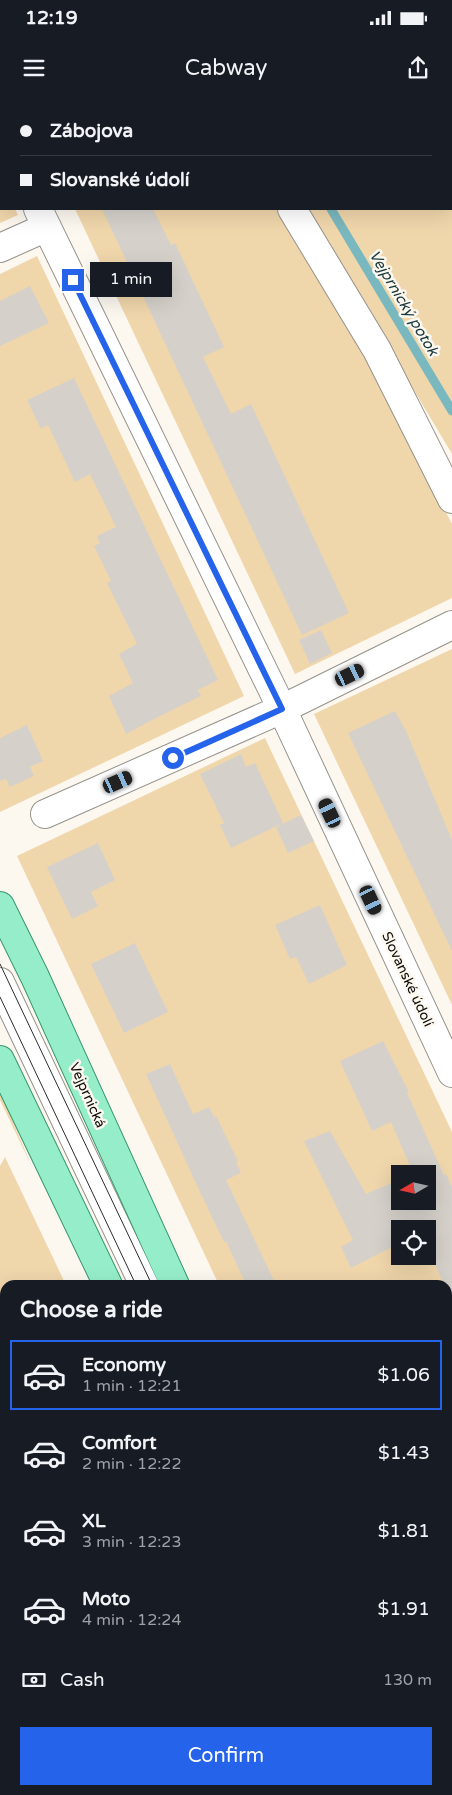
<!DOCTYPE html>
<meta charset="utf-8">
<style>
:root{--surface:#171b24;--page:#20242c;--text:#f1f3f6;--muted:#9ea1a6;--line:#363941;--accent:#2563eb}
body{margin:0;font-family:"Varela Round",sans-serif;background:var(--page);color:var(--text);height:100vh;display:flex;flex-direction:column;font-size:19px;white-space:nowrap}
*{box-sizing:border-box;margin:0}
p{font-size:16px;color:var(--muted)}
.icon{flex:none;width:28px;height:28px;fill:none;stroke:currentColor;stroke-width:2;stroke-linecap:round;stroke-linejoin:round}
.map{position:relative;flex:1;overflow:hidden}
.panel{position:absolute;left:0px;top:1180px;width:452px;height:515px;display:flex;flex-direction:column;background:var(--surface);border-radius:15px 15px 0 0;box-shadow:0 5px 20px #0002}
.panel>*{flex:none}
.banner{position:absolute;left:0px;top:0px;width:452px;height:110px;box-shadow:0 5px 20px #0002;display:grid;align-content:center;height:110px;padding:0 20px;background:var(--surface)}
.needle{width:32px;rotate:261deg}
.controls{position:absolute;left:391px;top:1065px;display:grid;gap:10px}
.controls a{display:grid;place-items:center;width:45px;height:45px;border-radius:0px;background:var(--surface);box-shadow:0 5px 20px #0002;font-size:25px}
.end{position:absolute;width:22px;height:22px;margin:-11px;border:6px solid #2563eb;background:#fff;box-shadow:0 0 0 2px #fff}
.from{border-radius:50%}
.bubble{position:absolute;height:35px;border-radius:0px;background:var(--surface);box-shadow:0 5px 20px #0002;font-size:16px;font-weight:600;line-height:35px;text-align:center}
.car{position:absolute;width:15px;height:30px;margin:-15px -8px;border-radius:6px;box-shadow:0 0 4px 1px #0007;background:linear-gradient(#222 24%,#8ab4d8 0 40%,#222 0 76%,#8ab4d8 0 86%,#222 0)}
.banner b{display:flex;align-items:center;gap:18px;height:48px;font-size:19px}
.banner b+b{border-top:1px solid var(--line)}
.banner i{width:12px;height:12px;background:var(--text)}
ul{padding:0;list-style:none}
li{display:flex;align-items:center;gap:15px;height:70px;margin:0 10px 8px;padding:0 10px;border:2px solid transparent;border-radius:0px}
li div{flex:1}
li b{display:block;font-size:19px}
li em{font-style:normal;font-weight:600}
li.selected{border-color:var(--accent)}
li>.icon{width:45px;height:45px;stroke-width:1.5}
h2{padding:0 20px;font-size:22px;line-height:60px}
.pay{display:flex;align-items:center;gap:12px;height:55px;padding:0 20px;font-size:19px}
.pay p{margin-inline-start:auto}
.button{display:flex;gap:10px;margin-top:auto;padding:10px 20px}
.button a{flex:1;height:58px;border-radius:0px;background:var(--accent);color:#fff;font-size:20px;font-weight:600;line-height:58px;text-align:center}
.status{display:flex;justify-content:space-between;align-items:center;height:35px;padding:0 25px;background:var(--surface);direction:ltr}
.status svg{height:14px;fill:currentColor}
header{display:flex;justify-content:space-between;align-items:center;height:65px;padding:0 20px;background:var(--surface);font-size:22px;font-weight:600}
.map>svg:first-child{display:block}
.green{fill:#f0d6ab;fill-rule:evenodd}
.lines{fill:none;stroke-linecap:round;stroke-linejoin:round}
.stream{stroke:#79b8be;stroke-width:9}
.building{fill:#d5d1ca}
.minor-casing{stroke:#96928b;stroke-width:30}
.major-casing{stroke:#39966f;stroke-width:30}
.minor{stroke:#fff;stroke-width:28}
.major{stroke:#96edc9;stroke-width:28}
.tram{stroke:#2f2d2a;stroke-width:1}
.route{stroke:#2563eb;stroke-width:6}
.labels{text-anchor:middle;stroke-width:5;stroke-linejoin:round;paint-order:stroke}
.street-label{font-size:14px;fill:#0d0c0a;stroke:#fcf8f0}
.water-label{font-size:15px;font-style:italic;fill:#18383c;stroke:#fcf8f0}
</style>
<div class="status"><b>12:19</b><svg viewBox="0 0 49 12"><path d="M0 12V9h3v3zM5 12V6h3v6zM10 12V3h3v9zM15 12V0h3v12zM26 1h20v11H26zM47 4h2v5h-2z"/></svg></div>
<header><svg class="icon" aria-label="menu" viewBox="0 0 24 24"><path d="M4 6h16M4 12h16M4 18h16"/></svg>Cabway<svg class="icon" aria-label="share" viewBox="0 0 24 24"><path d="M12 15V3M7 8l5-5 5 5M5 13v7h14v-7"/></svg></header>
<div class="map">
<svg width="452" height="1695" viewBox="0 0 452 1695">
<rect width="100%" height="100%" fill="#fcf8f0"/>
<path class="green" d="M24,0H204L205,1H25Z
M243,0H452V354L306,109H451V1Z
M0,77L1,109H15L18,115L0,123Z
M75,109H278L348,223L452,424V498L295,574Z
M37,156L244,596L0,712V174Z
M452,549V905L314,614Z
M265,638L452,1032V1351L448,1354V1185H219L17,756ZM400,1074H428V1101H400ZM400,1129H428V1156H400Z
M0,991L32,1067L0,1000Z
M5,1057L66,1185H5V1273L0,1263V1066Z
M5,1332V1442L0,1444V1339Z
M452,1402V1677L448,1667V1405Z
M5,1456V1482L0,1484V1458Z
M5,1582V1602L0,1604V1584Z
M5,1617V1680L0,1682V1619Z
M5,1690H113L115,1695H0V1691Z
M168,1690H207L205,1695H178Z
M220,1690H286L288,1695H217Z"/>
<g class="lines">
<path class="stream" d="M257,0L258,1
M331,109L452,311"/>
</g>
<path class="building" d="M102,109H153L171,145L175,143L224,247L203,257L231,314L251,304L349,513L302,535Z
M30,186L49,223L0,246V201Z
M74,278L218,580L198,590L201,596L158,617L126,634L109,596L133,583L119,554L137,544L107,483L111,481L94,446L100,443L97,436L116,427L90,374L75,382L48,325L41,329L27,300Z
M321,530L332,553L310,564L299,540Z
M395,611L406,631L452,740V851L348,633Z
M27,625L43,661L30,667L34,676L10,687L6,679L0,681V638Z
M241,654L246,667L255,663L283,723L231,748L220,725L224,723L200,674Z
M301,715L314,741L288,753L276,727Z
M98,743L115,780L91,792L98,806L72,819L47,767Z
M320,805L347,865L309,884L296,857L290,859L275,825Z
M135,843L168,912L124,933L91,864Z
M383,941L409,992L407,993L444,1075L446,1074L452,1087V1203L448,1193V1185H444L428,1147V1129H400V1143L351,1168L341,1147L353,1140L304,1041L330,1031L366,1094L400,1079V1101H428V1074H410L413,1073L391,1022L372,1031L340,961Z
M170,964L193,1014L209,1007L214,1017L216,1016L238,1061L236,1062L241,1073L226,1080L276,1185H246L226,1141L224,1142L200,1092L146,974Z"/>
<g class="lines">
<g class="minor-casing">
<path id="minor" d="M223,0L224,1
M0,27L1,30
M38,109L282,609L452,973
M292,109L377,250L452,399
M0,148L47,127
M45,714L282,609L452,525
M0,882L144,1185
M448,1376L452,1374
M0,1522L5,1520
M0,1545L5,1543
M384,1690L386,1695"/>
</g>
<g class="major-casing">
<path id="major" d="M0,806L35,877L175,1185
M0,960L108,1185
M348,1690L351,1695
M413,1690L415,1695"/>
</g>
<use href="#minor" class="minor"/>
<use href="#major" class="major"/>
<path class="tram" d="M0,864L152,1185
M0,897L136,1185
M375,1690L378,1695
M392,1690L394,1695"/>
</g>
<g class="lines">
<path class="route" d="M73,180L282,609L173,658"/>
</g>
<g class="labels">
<g class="street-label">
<text transform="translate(408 879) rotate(65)" y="5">Slovanské údolí</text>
<text transform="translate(88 995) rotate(66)" y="5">Vejprnická</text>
</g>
<g class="water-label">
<text transform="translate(404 203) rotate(59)" y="5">Vejprnický potok</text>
</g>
</g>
</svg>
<div class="controls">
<a><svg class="needle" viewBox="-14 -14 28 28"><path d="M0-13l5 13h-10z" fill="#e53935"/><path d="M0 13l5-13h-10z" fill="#9ea1a6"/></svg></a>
<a><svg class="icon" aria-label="locate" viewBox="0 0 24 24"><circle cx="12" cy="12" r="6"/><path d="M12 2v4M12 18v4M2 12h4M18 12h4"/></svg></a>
</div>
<i class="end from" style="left:173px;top:658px"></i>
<i class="end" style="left:73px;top:180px"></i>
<div class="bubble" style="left:90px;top:162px;width:82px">1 min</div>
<i class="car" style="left:350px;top:575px;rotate:64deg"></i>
<i class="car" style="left:118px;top:682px;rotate:66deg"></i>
<i class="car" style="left:330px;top:713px;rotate:335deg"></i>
<i class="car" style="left:371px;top:800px;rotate:155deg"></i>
<div class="banner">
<b><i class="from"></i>Zábojova</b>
<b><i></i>Slovanské údolí</b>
</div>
<section class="panel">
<h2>Choose a ride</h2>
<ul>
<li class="selected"><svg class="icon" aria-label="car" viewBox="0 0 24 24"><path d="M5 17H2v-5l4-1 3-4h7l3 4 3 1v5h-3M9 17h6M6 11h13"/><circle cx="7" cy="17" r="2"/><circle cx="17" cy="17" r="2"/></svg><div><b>Economy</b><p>1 min · 12:21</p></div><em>$1.06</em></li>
<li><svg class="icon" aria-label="car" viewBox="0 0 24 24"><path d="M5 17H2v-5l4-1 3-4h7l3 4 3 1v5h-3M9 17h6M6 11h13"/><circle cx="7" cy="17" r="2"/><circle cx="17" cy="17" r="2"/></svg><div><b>Comfort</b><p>2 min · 12:22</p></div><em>$1.43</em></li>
<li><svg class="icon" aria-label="car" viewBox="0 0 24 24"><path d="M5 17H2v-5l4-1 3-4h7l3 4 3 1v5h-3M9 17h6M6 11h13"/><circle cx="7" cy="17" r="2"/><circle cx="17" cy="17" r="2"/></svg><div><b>XL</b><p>3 min · 12:23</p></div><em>$1.81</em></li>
<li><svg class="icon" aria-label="car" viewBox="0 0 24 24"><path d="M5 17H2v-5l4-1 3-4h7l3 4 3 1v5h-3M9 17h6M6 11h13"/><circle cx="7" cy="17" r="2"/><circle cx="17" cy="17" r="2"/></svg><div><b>Moto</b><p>4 min · 12:24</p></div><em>$1.91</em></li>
</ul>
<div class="pay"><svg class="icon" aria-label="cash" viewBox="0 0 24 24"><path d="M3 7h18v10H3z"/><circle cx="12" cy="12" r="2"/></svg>Cash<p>130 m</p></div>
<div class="button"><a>Confirm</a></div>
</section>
</div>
